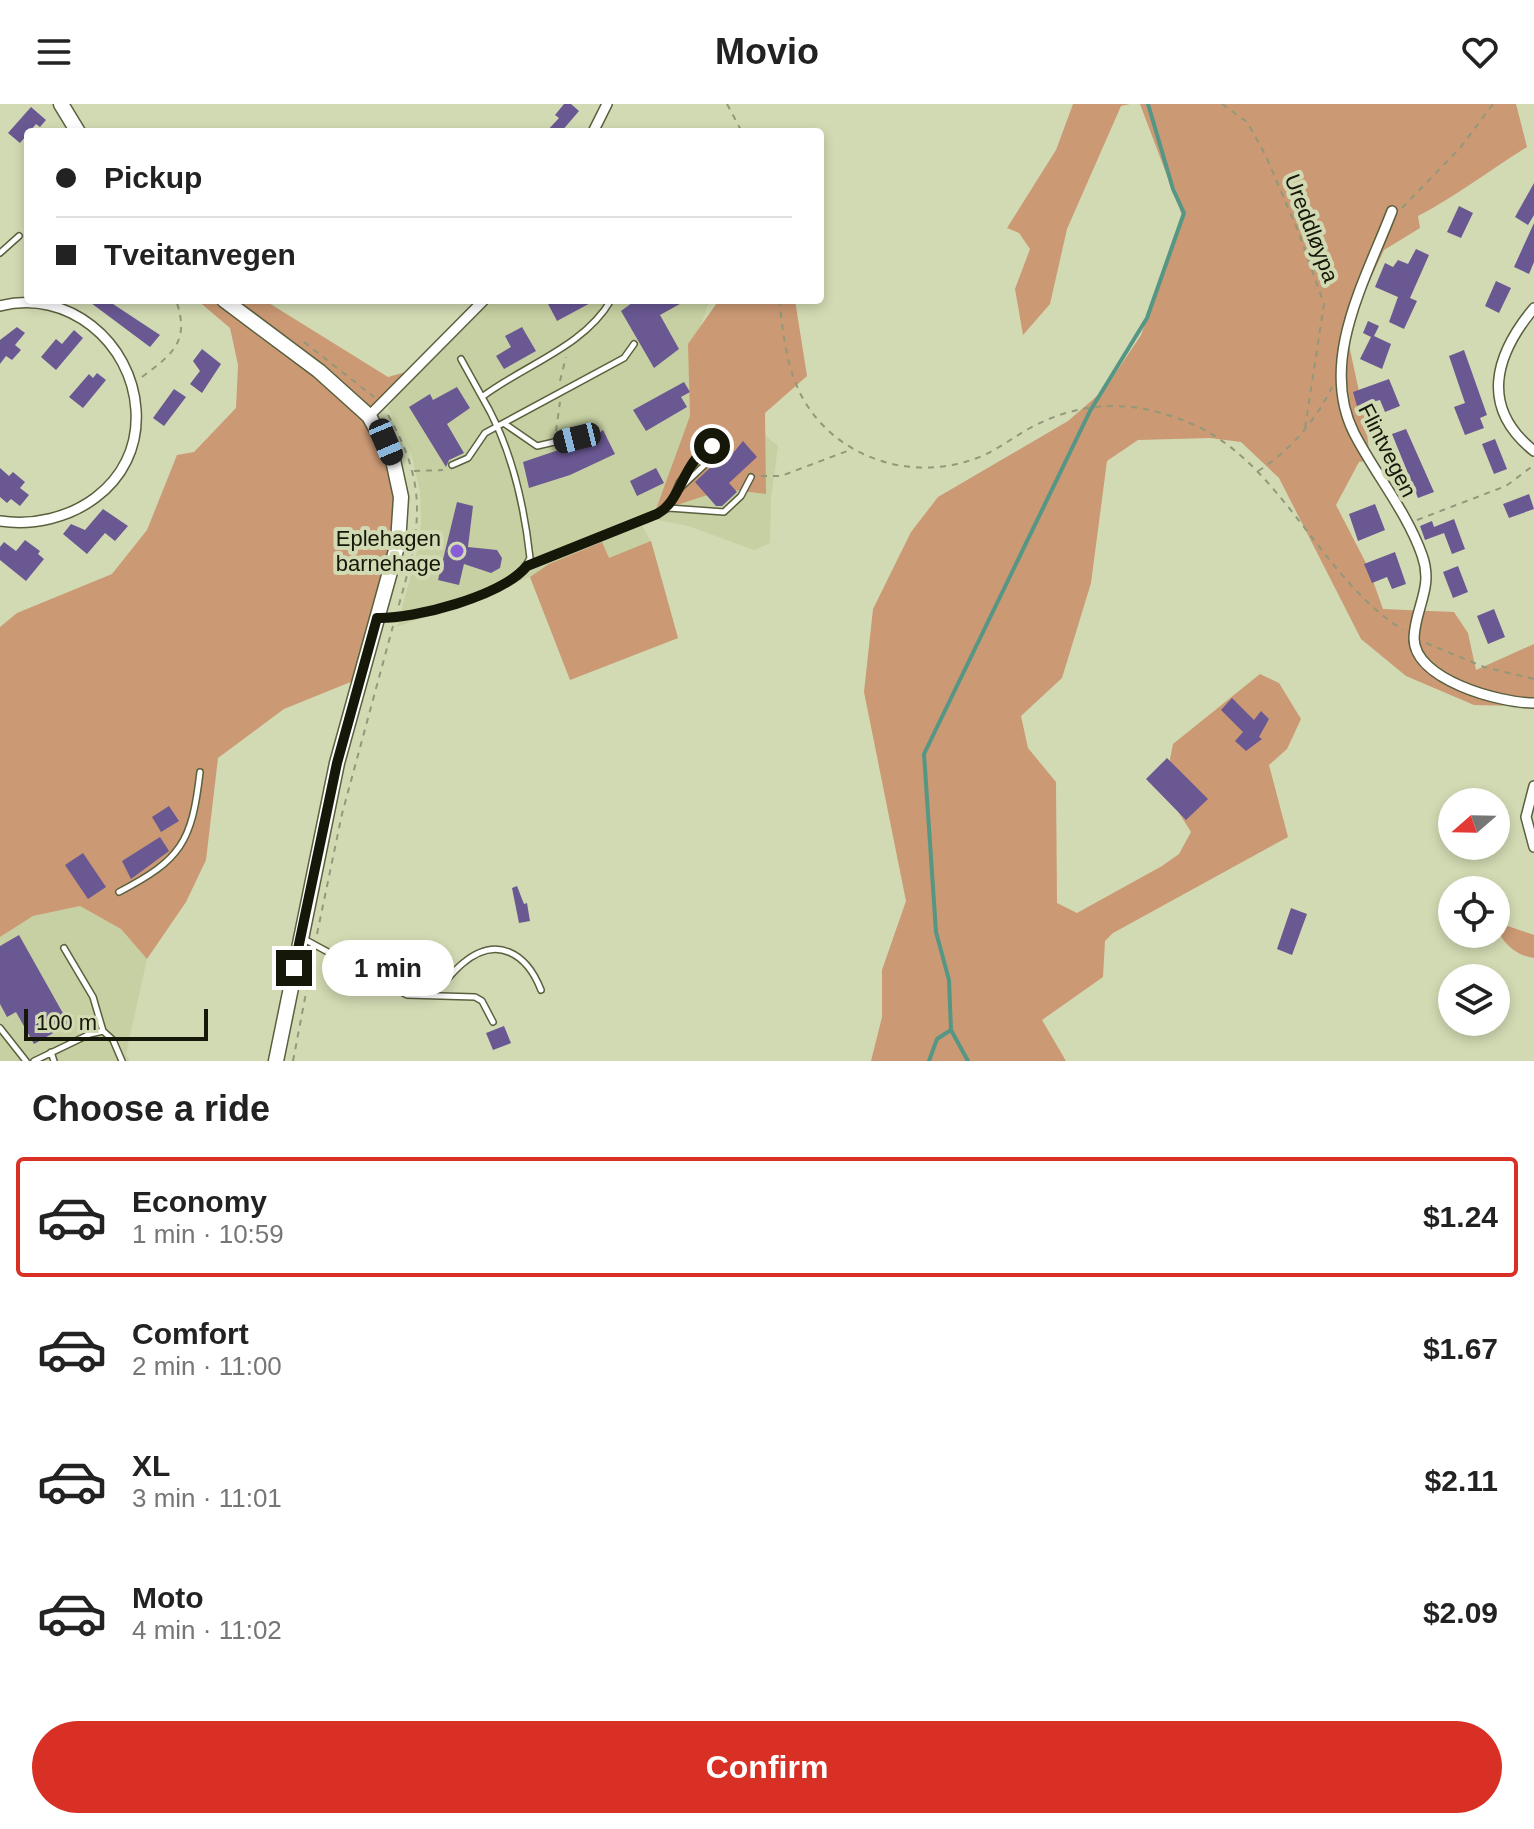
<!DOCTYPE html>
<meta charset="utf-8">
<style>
:root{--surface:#fff;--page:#f6f6f6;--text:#222;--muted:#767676;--line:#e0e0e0;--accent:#d93025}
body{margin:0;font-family:Helvetica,sans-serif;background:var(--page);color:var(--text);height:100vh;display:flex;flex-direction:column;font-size:30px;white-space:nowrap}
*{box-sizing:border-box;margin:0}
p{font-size:26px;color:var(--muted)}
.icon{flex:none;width:44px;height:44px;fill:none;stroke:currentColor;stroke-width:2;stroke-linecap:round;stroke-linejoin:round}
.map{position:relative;height:957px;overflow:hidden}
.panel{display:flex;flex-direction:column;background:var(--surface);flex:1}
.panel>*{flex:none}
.hud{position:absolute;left:24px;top:24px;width:800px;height:176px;border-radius:8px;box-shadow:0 4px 12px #0003;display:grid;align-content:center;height:176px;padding:0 32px;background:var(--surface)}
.needle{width:52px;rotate:250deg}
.fabs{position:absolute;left:1438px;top:684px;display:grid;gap:16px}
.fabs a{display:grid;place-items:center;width:72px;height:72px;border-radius:50%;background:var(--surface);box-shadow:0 4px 12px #0003;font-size:40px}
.scale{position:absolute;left:24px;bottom:20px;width:184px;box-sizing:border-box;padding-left:8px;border:4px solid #151709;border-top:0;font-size:22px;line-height:28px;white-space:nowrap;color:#151709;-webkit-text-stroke:6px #d2dab3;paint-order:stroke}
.end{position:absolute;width:36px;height:36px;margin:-18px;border:10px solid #151709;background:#fff;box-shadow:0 0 0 4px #fff}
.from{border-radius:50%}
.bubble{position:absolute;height:56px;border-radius:28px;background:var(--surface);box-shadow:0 4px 12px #0003;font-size:26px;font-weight:800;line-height:56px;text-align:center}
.car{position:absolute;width:24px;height:48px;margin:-24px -12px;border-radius:10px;box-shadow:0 0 6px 2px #0007;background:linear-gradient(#222 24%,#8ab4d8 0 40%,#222 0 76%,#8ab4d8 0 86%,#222 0)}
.hud b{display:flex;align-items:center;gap:28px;height:76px;font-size:30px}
.hud b+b{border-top:2px solid var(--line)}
.hud i{width:20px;height:20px;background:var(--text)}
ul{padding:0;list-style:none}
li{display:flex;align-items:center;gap:24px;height:120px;margin:0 16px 12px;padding:0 16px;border:4px solid transparent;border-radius:8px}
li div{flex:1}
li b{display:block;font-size:30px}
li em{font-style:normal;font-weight:800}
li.active{border-color:var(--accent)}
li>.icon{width:72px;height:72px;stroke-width:1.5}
h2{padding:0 32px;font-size:36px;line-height:96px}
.primary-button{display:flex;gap:16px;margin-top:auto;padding:16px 32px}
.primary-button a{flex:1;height:92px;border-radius:48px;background:var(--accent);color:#fff;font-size:32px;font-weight:800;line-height:92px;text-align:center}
header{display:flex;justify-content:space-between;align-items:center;height:104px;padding:0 32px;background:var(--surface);font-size:36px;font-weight:800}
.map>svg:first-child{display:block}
.built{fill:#c7d0a2}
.green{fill:#cb9974}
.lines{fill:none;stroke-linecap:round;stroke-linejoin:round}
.stream{stroke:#569684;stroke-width:4}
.building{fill:#6a5893}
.lane-casing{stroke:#59603e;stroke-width:8}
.street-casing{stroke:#59603e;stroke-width:12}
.secondary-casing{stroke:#59603e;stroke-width:17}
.path{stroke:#92987a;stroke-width:2;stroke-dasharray:6 6;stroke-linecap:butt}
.lane{stroke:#fff;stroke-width:5}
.street{stroke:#fff;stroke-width:9}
.secondary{stroke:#fff;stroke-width:14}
.route{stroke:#151709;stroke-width:10}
.poi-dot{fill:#895dd7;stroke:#d2dab3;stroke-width:3}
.labels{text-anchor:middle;stroke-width:8;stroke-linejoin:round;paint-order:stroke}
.street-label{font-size:22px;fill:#151709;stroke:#d2dab3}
.poi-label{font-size:22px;fill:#151709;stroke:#d2dab3;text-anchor:end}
</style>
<header><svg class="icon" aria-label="menu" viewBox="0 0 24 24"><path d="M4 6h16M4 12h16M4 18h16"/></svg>Movio<svg class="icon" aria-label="heart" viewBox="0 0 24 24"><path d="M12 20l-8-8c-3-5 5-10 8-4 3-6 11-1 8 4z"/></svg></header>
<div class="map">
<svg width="1534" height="957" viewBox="0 0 1534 957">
<rect width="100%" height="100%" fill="#d2dab3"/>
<path class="built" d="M490,196H710L691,248L718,291L778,342L771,395L770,439L754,446L688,422L653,415L642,421L652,440L678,534L570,576L530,473L397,523L419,441L421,416L420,387L411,349L388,304L399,288Z
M80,802L121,825L147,855L126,950L130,957H0V833L33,812Z"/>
<path class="green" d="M1073,0H1130L1121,2L1067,125L1050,200L1023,231L1015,185L1030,145L1019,129L1007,124L1056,46Z
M1140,0H1516L1527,43C1490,66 1457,92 1418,112L1420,124L1384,146L1346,227L1366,320L1370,356L1359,358L1336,401L1368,463L1383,505L1454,508L1468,529L1476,566L1534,540V595L1520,602L1474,601L1406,572L1361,535L1279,374L1241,338L1210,334L1138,336L1107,357L1091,479L1062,574L1021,612L1028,644L1056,678L1057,799L1077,809L1162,762L1179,750L1191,728L1164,685L1173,640L1260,570L1279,579L1301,615L1287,645L1269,661L1288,733L1113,829L1105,837L1103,873L1042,916L1066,957H871L882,913V866L906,797L864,588L873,505L911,428L938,393L1068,317L1105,285L1141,231L1183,114Z
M197,196H264L388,273L413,266L365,310L391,357L399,427L358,575L284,605L218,654L206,756L186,798L147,855L121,825L80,802L33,812L0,833V523L17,509L112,470L147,426L177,351L194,348L236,304L238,261L230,224Z
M719,196H795L807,272L765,309L766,390L726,385L655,408L690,312L688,240Z
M651,437L678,534L570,576L530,473L549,460L602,438L609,454Z
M1496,818L1534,831V854C1516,852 1498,836 1496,818Z"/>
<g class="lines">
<path class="stream" d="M929,957L937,935L951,926
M968,957L951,926L949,876L936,828L924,650L1090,307L1147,214L1184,109L1173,85L1148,0"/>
</g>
<path class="building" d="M564,0H571L579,7L561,28H546L559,14L555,11Z
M31,3L46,16L40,23L36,20L20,39L8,29Z
M1534,79V111L1528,121L1515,113Z
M1459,102L1473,109L1461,134L1447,128Z
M1534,119V158L1529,170L1514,163Z
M1416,145L1429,151L1410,194L1417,197L1404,225L1389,218L1398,193L1375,183L1385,159L1393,163L1398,156L1408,160Z
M1496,177L1511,184L1499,209L1485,202Z
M87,196H116L113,200L160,231L150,243Z
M546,196H596L557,217Z
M636,196H687L660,211L679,245L654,264L621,207Z
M1368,217L1379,222L1374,232L1391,240L1382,265L1360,255L1371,233L1363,229Z
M17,223L25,229L15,241L21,246L12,256L6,252L0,260V236Z
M522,223L536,247L504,265L496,252L511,243L505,232Z
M74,226L83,234L56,266L41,253L56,235L62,240Z
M202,245L221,260L202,289L190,280L200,267L193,257Z
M1464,246L1487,311L1480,314L1484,324L1465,331L1454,303L1465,299L1449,252Z
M97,269L106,276L83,304L69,293L89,270L93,274Z
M1389,275L1400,302L1385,308L1380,296L1357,302L1353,288Z
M684,278L690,288L681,293L687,303L646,327L633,306Z
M457,283L470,304L447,320L464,349L449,356L446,363L409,303L430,290L433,296Z
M174,285L186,293L164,322L153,314Z
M1406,325L1434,388L1418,394L1392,330Z
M603,326L615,350L570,371L529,384L523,358L591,335Z
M1495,335L1507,365L1494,370L1482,340Z
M743,337L757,353L729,379L737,388L722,402H716L695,378L713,361L724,360Z
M0,364L9,372L13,368L25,378L20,384L29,391L20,402L11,395L7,399L0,393Z
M656,364L664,379L637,392L630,377Z
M1529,390L1534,405L1509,414L1503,400Z
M457,398L473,402L468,443L497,446L502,454L500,464L491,469L464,460L459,481L438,476Z
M1375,400L1385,426L1358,437L1349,410Z
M103,405L128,422L115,437L105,429L87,450L63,430L71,420L85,426Z
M1454,415L1465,445L1452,450L1444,429L1425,436L1420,422L1432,417L1434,423Z
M25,436L40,447L38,450L44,455L26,477L0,456V443L4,438L16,447Z
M1395,448L1406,480L1392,485L1387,473L1372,479L1364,460Z
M1458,462L1468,488L1453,494L1443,468Z
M1494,505L1505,533L1488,540L1477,512Z
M1232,594L1254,616L1261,607L1269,615L1259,633L1262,635L1246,647L1235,637L1243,628L1221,606Z
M1167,654L1208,695L1186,716L1146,675Z
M169,702L179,717L161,728L152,713Z
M160,733L169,747L131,775L122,757Z
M83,749L106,783L88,795L65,761Z
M517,782L524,800L527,799L530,817L519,819L512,784Z
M1291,804L1307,810L1292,851L1277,845Z
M19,831L69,920L34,940L16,908L7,913L0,900V842Z
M504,922L511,939L493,946L486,929Z"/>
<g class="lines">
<g class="lane-casing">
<path id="lane" d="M0,149L19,132
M461,255L482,293
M505,320L537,342L589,330
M452,361L468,354L485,329L624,254L634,240
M677,387L712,354L721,356
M669,404L679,379L706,344L721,341L728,349
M528,462L669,404L724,408L741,392L751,373
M378,514C414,515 516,489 530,454C524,399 510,340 482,293C524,261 584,243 611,196
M119,788C181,756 192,738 200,668
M304,835L407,891L475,893L482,897L493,918
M64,844L93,893L103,927
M429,889C443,883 450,870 462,860C497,830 527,850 541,886
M0,924L26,957
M51,948L54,957
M34,957L90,930L103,927L113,936L122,957"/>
</g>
<g class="street-casing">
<path id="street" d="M593,28L607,0
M1392,107C1366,175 1318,257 1354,329C1375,370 1407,408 1422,451C1434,484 1415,503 1414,534C1414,576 1500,599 1534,599
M0,202C67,184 132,238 136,306C141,382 68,427 0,417
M1534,204C1495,251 1479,303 1534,347
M369,312L484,196
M1534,682L1526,713L1534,743"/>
</g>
<g class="secondary-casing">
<path id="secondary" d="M61,0L78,28
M224,196L319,267L369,312L393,356L401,393L398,439L337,659L276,957"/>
</g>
<path class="path" d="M727,0L742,28
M1222,0L1247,18L1265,50L1298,127L1324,200L1305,324
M1402,104L1460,44L1493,0
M779,196C782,218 784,241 790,262C811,344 900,383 977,354C996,347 1012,334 1030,324C1084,295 1137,296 1192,320C1282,359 1320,474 1403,526
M304,238L374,293
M142,273C174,249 190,237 176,196
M560,277L566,253
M388,311C430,384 420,427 398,504
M556,327L560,298
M414,367L443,366
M1258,367C1290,347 1316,316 1332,283
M761,372H781L850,346
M1417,416L1506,382L1534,361
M1426,539L1484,563L1534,575
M317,830L342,710L393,522
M293,957L313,852"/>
<use href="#lane" class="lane"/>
<use href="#street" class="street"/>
<use href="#secondary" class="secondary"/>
</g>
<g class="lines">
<path class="route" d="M294,864L337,659L377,514C415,515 502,492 527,462L657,410C683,396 682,356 712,342"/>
</g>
<circle class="poi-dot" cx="457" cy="447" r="8"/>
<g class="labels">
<g class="street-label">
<text transform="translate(1312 124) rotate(69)" y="8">Ureddløypa</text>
<text transform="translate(1388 346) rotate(63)" y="8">Flintvegen</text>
</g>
<g class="poi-label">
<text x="441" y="442">Eplehagen<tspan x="441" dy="25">barnehage</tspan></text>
</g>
</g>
</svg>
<div class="fabs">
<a><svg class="needle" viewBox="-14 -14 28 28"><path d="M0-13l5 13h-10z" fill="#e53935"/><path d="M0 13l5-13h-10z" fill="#767676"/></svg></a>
<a><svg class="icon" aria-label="locate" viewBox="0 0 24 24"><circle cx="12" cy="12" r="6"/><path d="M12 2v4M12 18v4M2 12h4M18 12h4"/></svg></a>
<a><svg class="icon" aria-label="layers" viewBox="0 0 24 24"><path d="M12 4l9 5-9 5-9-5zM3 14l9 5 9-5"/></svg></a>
</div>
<div class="scale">100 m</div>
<i class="end from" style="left:712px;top:342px"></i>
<i class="end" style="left:294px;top:864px"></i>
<div class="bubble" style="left:322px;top:836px;width:132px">1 min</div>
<i class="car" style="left:577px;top:334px;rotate:256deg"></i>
<i class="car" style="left:386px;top:338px;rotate:157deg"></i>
<div class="hud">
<b><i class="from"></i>Pickup</b>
<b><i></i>Tveitanvegen</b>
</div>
</div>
<section class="panel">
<h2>Choose a ride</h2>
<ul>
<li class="active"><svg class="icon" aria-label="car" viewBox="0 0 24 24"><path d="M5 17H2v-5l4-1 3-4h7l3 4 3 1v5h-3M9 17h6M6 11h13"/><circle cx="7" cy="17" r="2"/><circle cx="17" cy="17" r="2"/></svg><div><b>Economy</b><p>1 min · 10:59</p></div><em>$1.24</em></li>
<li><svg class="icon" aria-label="car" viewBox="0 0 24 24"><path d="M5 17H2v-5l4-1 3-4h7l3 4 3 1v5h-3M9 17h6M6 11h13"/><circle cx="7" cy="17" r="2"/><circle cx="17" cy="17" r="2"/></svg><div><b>Comfort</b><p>2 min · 11:00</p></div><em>$1.67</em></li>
<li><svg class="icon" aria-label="car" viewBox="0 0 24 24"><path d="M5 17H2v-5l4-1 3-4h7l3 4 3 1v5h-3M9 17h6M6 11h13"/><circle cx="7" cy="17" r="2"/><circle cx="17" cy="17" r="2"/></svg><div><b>XL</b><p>3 min · 11:01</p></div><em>$2.11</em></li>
<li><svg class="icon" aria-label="car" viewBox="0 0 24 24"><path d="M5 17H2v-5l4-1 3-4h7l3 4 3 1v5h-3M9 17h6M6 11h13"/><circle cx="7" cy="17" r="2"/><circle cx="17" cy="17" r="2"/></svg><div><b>Moto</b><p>4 min · 11:02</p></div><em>$2.09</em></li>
</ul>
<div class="primary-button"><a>Confirm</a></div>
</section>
